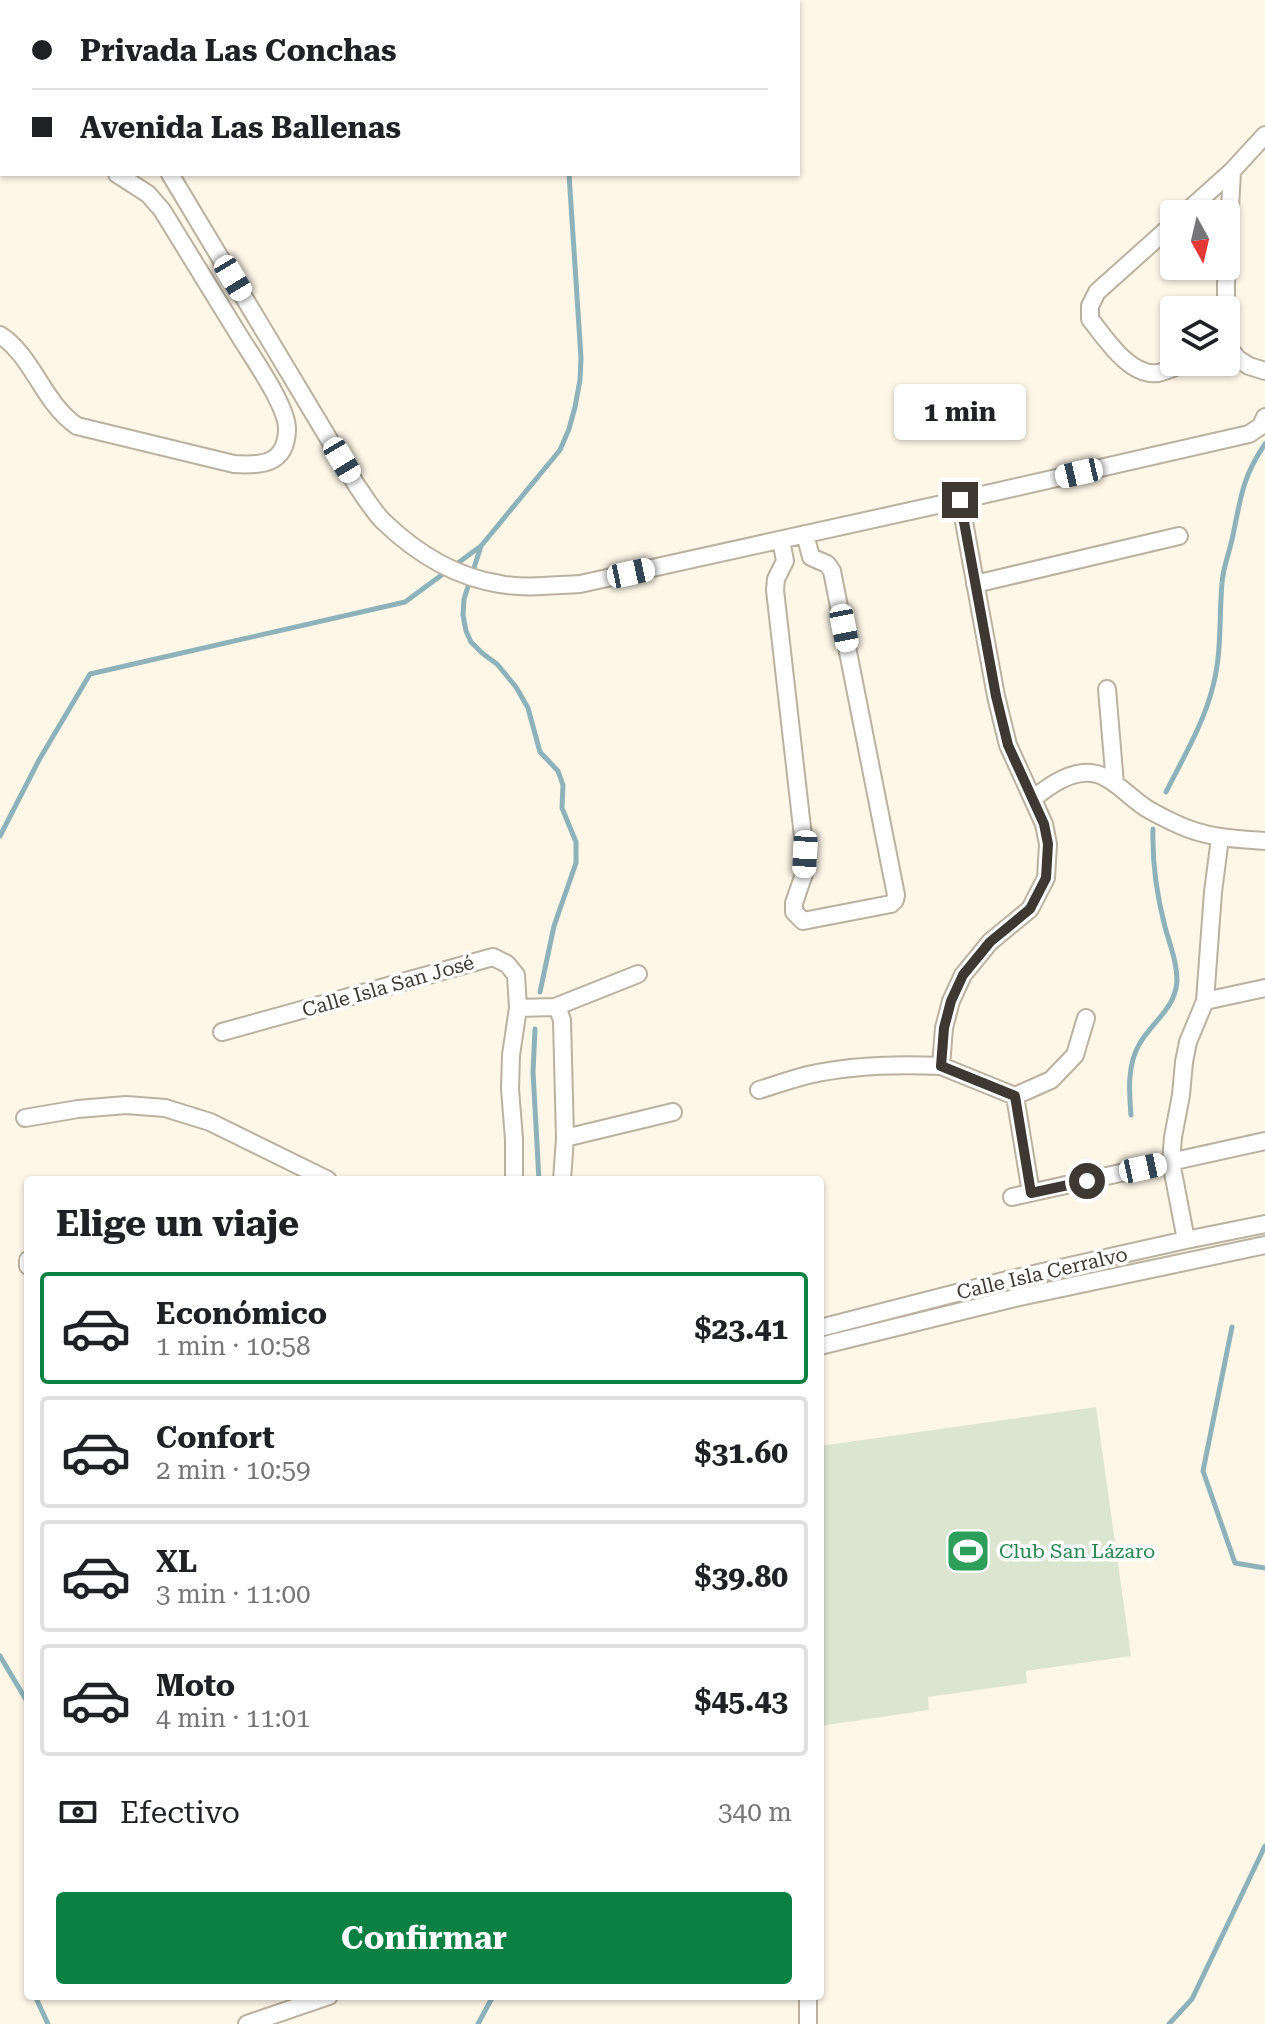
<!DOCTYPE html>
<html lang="es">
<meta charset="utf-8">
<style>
:root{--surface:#fff;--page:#f2f2f2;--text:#202124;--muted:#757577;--line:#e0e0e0;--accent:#0b8043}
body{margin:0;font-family:"Roboto Serif",serif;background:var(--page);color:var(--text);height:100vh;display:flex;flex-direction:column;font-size:30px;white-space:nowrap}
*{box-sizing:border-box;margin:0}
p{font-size:26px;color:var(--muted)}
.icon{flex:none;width:44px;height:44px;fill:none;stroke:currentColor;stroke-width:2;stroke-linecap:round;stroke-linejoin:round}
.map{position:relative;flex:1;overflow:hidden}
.side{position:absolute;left:24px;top:1176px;width:800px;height:824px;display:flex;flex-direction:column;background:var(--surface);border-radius:8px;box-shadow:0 2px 6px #0004}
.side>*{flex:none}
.guide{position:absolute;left:0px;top:0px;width:800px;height:176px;box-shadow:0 2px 6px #0004;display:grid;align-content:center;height:176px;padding:0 32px;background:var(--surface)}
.needle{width:52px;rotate:172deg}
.tools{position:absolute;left:1160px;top:200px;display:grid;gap:16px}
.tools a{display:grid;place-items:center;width:80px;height:80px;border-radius:8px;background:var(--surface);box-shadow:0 2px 6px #0004;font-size:40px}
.end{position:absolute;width:36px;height:36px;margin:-18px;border:10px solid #3d3932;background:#fff;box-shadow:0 0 0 4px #fff}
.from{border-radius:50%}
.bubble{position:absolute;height:56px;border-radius:8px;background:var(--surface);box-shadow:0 2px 6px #0004;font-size:26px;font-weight:700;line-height:56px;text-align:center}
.car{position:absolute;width:24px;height:48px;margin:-24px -12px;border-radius:10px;box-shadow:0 0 6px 2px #0007;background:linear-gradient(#fff 24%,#345 0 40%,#fff 0 76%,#345 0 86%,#fff 0)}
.guide b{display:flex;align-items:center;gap:28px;height:76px;font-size:30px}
.guide b+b{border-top:2px solid var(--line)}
.guide i{width:20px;height:20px;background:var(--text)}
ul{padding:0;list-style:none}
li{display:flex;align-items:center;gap:24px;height:112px;margin:0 16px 12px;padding:0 16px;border:4px solid var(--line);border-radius:8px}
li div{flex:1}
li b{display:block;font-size:30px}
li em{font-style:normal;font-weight:700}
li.current{border-color:var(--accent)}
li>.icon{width:72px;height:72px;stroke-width:1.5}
h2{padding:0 32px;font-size:36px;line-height:96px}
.pay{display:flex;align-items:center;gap:20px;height:88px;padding:0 32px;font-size:30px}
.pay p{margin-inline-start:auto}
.button{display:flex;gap:16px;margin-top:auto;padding:16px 32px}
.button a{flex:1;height:92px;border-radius:8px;background:var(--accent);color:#fff;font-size:32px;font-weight:700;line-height:92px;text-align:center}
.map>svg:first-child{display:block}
.green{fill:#dce5d0}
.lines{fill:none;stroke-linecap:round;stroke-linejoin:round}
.stream{stroke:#8eb2b9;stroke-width:5}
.minor-casing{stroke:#bab1a0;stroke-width:20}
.minor{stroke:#fff;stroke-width:16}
.route{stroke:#3d3932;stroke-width:10}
.labels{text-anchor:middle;stroke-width:7;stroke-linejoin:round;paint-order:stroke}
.street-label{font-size:20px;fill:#3d3932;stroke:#fff}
.leisure-label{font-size:20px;fill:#27864d;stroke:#fff;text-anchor:start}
</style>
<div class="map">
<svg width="1265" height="2024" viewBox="0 0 1265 2024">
<rect width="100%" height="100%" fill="#fef7e8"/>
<path class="green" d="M1096,1407L1131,1656L1026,1671L1027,1683L928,1697L929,1710L820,1726V1446Z"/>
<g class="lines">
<path class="stream" d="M288,2L289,0
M640,2L641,0
M1166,792C1183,758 1204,723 1213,686C1222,652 1219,617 1222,583C1223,567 1230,551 1233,535C1241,497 1242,478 1265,444
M0,836L39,760L90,674L405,602L481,546
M540,992L554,926L576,863V842L562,808L563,785L558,771L540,752L528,708L516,687L497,664L482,653L471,642L466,631L463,615L464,599L481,546L560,450L569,429L575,407L580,380L581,358L569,174
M535,1029L533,1072L539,1180
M1131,1115C1129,1091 1127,1064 1140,1043C1153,1021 1175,1009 1177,981C1177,962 1170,945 1165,927C1157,896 1152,862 1153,829
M1232,1327L1203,1471L1235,1563L1265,1568
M0,1656L28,1703
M35,1996L48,2024
M478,2024L493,1996
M1169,2024L1192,1999L1265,1846"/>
<g class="minor-casing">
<path id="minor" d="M120,2V0
M0,96L2,98
M1265,135L1232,171L1226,284V333L1229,348L1238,359L1249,366L1265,371
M170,174L357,486C365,497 373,511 383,521C415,552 455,577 500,584C526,589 554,585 580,584L960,500L1249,434L1261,426L1265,417
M1184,214L1232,171
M1174,223L1097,292L1090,306V319C1106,339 1130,377 1158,373C1168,371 1179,365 1189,362
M0,335C33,356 43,403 77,426L234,464C262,466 286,464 287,430C288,406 250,354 237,332C212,291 187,251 162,210L148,194L117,174
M960,500L996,696L1008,745L1044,824L1048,844L1046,878L1030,909L990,942L963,975L951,1001L944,1028L941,1066L1015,1096L1031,1193
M781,540L785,561L776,579L775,590L805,854L804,874L794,903V912L803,921L891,904L895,900L896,895L832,571L827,564L811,557L805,534
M975,584L1179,536
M1107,689L1115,784
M1033,799C1052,783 1081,763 1106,778C1121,786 1132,799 1146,808C1156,814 1168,820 1179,825C1207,838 1236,839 1265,841
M1205,1001L1265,988
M555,1007L638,974
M518,1008L555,1007L559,1012L562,1020L565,1138L562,1180
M222,1032L493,957L507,964L516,975L518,1008L511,1055L510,1089L514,1139V1180
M759,1090C775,1085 792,1079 808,1075C851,1065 897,1064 941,1066
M1015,1096L1051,1080L1075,1055L1086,1018
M25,1118L78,1109L126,1105L165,1108L210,1122L328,1180
M565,1138L673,1112
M1012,1197L1265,1141
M1186,1240L1171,1162L1173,1137L1181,1095L1184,1062L1188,1042L1205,1001L1213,892L1220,838
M28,1260V1266
M820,1328L1011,1279L1186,1240L1265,1224
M820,1346L1015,1298L1265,1245
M808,1996V2024
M247,2024L329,1996"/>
</g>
<use href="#minor" class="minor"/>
</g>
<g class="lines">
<path class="route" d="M960,500L996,696L1008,745L1044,824L1048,844L1046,878L1030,909L990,942L963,975L951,1001L944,1028L941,1066L1015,1096L1031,1193L1087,1181"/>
</g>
<defs>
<g id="stadium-square" transform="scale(2.3)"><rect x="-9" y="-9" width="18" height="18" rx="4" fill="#2e9e5b" stroke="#fff"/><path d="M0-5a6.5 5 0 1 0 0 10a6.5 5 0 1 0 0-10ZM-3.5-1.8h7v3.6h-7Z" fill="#fff"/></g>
</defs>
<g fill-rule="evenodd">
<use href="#stadium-square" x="968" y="1551"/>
</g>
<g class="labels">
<g class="street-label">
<text transform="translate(388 986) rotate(-16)" y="7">Calle Isla San José</text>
<text transform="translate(1042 1273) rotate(-13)" y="7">Calle Isla Cerralvo</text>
</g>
<g class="leisure-label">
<text x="999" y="1558">Club San Lázaro</text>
</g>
</g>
</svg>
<div class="tools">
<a><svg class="needle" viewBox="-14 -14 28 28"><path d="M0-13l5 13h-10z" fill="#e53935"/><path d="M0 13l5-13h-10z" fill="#757577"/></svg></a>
<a><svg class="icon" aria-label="layers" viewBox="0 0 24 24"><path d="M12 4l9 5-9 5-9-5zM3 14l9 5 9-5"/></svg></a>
</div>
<i class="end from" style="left:1087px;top:1181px"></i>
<i class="end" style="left:960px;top:500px"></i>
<div class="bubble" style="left:894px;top:384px;width:132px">1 min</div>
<i class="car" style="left:233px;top:278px;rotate:149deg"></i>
<i class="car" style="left:342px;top:460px;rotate:149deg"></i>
<i class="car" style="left:1079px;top:473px;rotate:257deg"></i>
<i class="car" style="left:631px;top:573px;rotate:78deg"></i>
<i class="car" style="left:844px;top:628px;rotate:169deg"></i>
<i class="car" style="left:805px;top:854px;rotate:183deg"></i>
<i class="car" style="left:1143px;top:1168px;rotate:78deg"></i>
<div class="guide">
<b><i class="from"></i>Privada Las Conchas</b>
<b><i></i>Avenida Las Ballenas</b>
</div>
<section class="side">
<h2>Elige un viaje</h2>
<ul>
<li class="current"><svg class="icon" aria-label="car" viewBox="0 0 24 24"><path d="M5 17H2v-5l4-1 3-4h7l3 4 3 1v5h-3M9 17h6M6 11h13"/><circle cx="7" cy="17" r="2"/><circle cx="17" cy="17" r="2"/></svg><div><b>Económico</b><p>1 min · 10:58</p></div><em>$23.41</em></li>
<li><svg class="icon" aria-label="car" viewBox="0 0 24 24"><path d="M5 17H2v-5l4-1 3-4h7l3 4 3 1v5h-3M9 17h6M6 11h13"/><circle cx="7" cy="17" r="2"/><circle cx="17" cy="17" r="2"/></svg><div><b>Confort</b><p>2 min · 10:59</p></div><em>$31.60</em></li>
<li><svg class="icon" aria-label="car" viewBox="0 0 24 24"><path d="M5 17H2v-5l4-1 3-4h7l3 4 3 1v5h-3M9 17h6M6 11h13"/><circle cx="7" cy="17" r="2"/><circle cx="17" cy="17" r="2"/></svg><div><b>XL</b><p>3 min · 11:00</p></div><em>$39.80</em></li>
<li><svg class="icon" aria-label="car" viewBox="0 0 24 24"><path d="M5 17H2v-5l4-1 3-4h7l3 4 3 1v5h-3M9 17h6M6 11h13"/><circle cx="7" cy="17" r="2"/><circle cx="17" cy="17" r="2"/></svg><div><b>Moto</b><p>4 min · 11:01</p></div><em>$45.43</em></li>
</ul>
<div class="pay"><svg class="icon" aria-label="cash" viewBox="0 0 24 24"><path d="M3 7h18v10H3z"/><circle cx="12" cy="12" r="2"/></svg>Efectivo<p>340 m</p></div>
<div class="button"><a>Confirmar</a></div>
</section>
</div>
